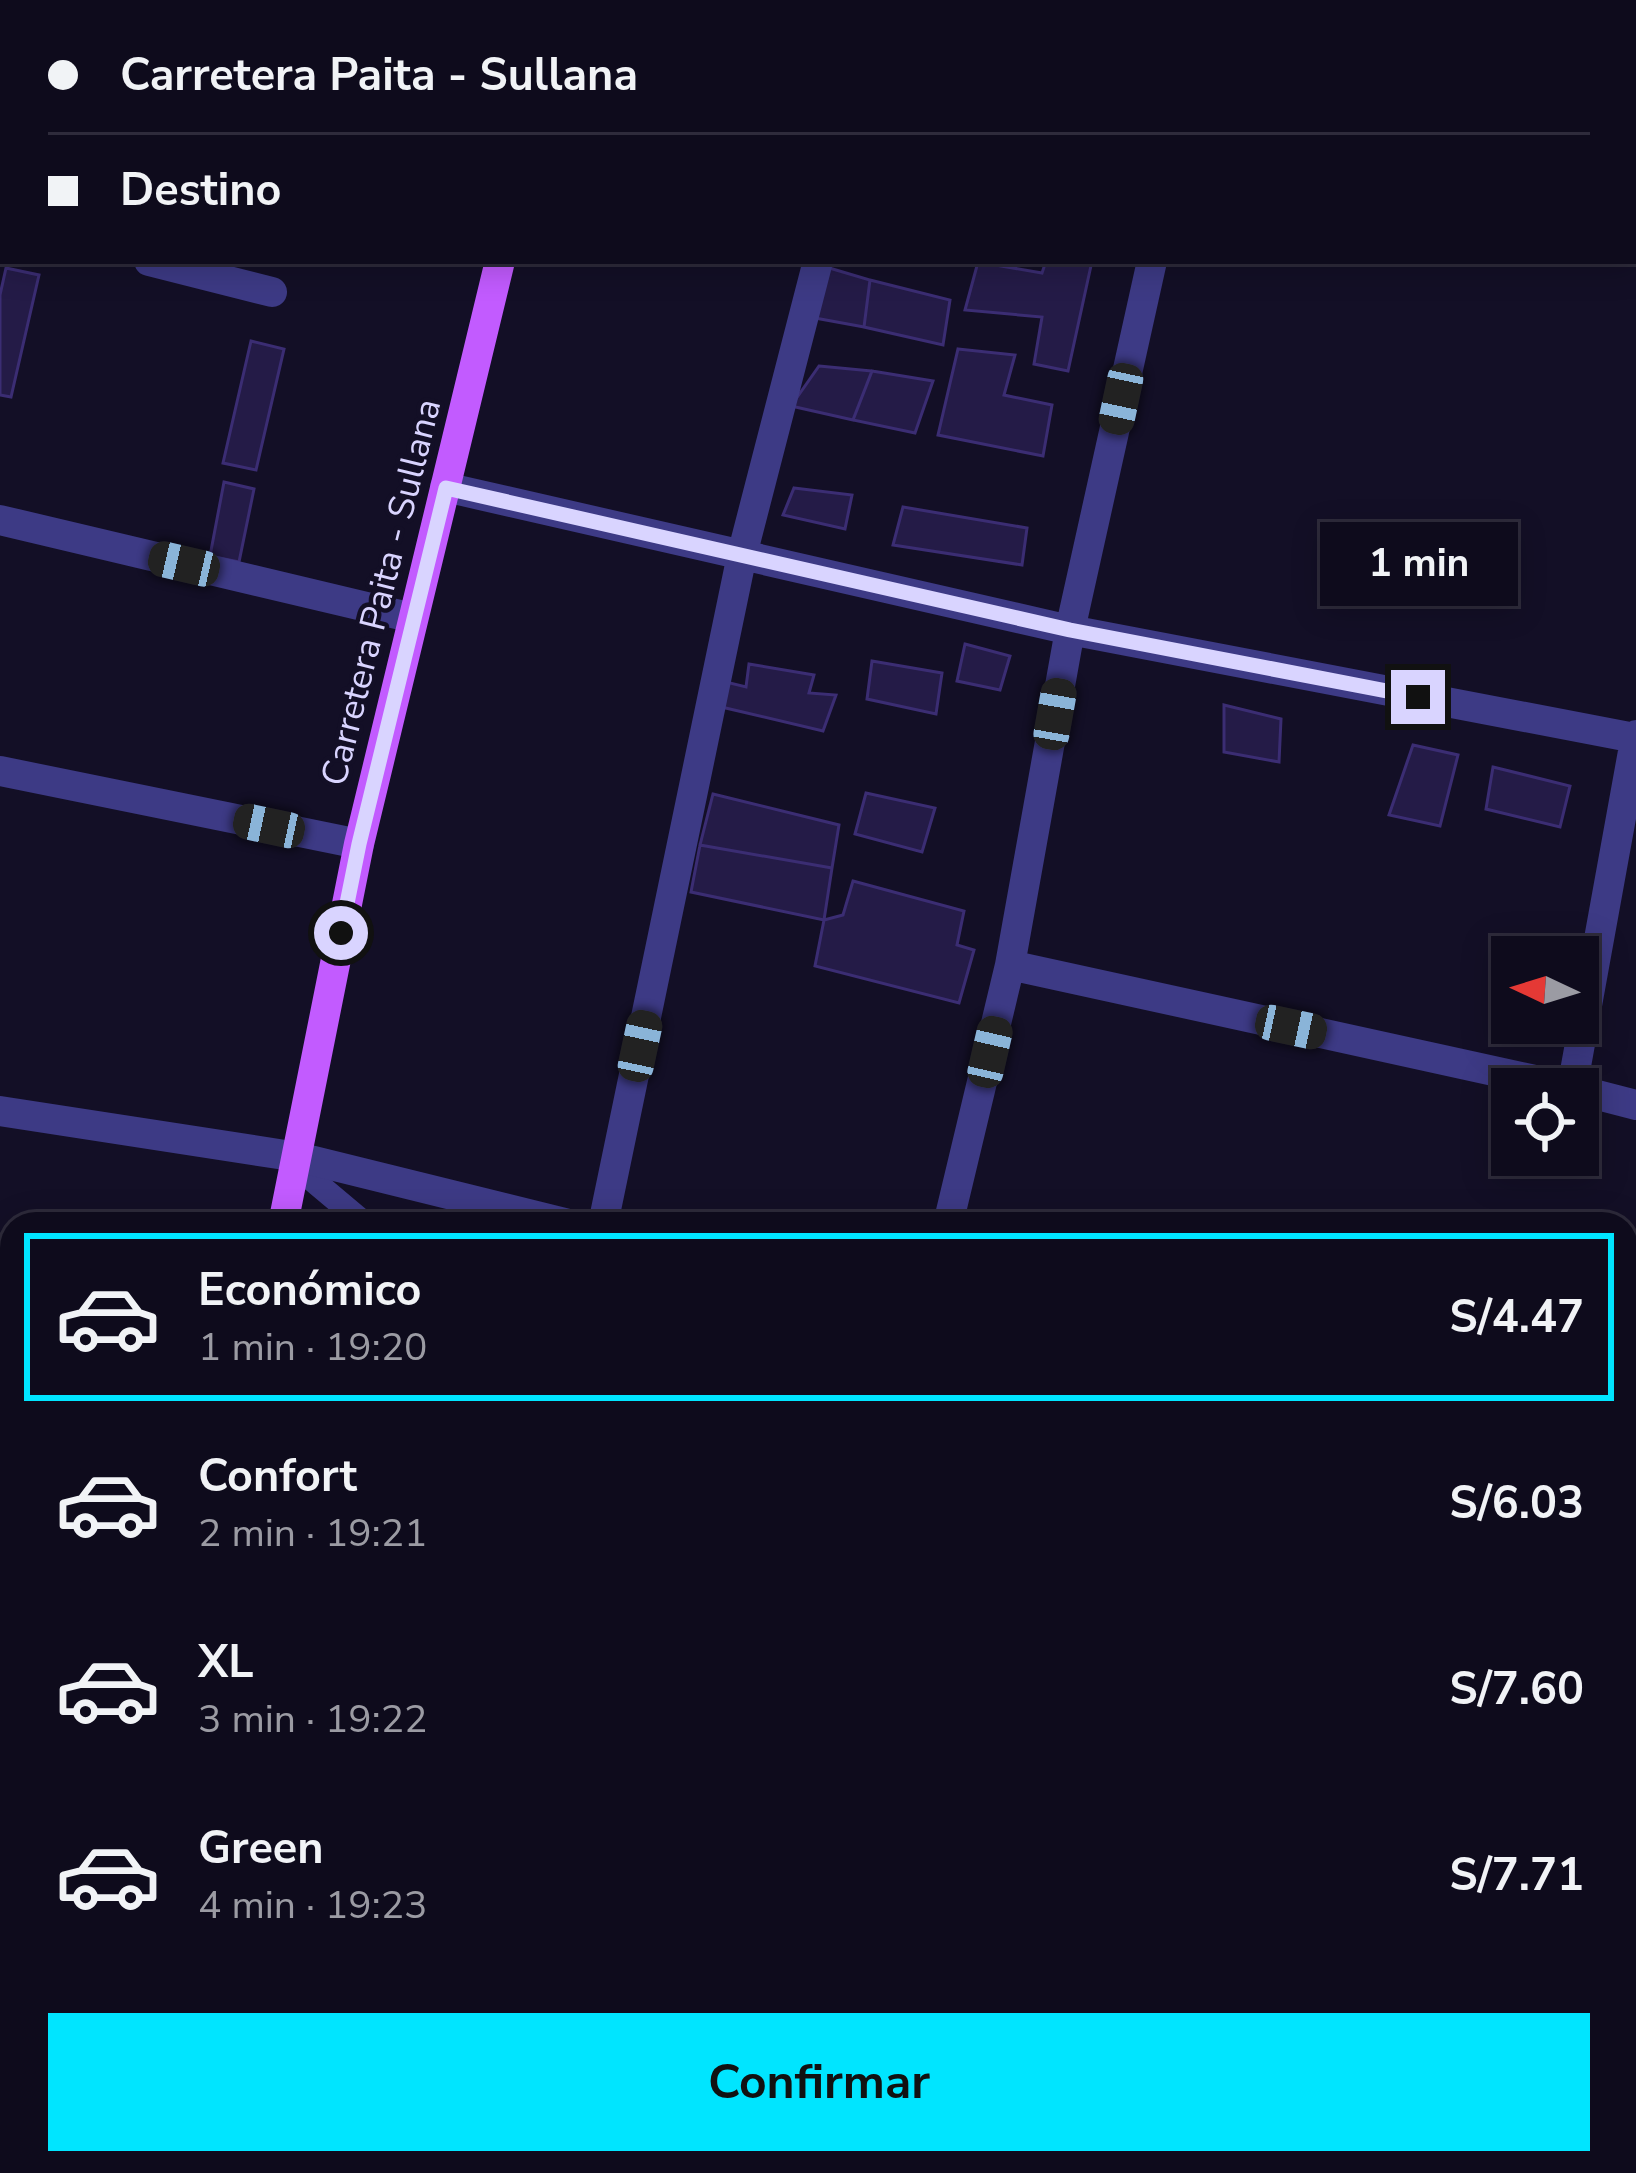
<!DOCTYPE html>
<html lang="es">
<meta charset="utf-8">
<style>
:root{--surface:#0e0b1c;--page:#1c1929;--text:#f1f3f6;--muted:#9b9ba3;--line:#2e2b3b;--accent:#00e5ff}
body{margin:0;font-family:"Nunito Sans",sans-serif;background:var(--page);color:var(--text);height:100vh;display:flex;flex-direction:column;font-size:45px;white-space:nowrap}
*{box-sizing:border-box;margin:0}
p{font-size:39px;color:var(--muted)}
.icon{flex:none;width:66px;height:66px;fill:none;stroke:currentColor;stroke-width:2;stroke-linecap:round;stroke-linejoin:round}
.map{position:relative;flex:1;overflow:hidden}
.side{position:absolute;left:0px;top:1212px;width:1638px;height:963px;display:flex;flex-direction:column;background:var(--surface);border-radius:36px 36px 0 0;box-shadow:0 6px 30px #0003,0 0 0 3px var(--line)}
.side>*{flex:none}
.top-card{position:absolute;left:0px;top:0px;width:1638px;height:264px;box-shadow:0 6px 30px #0003,0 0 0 3px var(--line);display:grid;align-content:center;height:264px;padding:0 48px;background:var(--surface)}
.needle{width:78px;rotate:274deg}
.fabs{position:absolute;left:1491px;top:936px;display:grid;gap:24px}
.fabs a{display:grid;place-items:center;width:108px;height:108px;border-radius:0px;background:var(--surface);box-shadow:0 6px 30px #0003,0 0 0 3px var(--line);font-size:60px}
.end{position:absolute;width:54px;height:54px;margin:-27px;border:15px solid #d9d4ff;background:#111;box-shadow:0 0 0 6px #111}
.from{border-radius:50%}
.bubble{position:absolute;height:84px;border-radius:0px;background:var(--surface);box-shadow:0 6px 30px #0003,0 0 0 3px var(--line);font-size:39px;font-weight:700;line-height:84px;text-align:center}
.car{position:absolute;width:36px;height:72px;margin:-36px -18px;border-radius:15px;box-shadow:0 0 9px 3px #0007;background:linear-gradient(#222 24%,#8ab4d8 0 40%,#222 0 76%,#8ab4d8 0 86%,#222 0)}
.top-card b{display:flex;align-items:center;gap:42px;height:114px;font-size:45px}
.top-card b+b{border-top:3px solid var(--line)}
.top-card i{width:30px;height:30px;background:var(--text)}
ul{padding:21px 0 0;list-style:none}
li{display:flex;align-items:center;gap:36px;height:168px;margin:0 24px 18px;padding:0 24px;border:6px solid transparent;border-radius:0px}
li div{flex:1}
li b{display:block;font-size:45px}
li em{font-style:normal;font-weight:700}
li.selected{border-color:var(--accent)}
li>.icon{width:108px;height:108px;stroke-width:1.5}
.button{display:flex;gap:24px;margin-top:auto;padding:24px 48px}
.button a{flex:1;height:138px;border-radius:0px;background:var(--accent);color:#111;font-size:48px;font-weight:700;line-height:138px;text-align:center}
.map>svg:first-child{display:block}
.building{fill:#241b47;stroke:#3b2d73;stroke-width:3}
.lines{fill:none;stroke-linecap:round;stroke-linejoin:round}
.service{stroke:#3d3a85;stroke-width:24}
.minor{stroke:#3d3a85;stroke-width:30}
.primary{stroke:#c25bff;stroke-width:30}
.route{stroke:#d9d4ff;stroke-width:15}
.labels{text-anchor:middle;stroke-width:9;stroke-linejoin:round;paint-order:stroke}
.street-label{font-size:36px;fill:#d9d4ff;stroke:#130f26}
</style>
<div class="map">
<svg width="1636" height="2173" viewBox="0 0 1636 2173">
<rect width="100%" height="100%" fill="#130f26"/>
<path class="building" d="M1046,261H1092L1068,371L1034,364L1042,317L965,310L978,262L1042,273Z
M826,267L870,280L864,327L815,318Z
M6,268L39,275L11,397L0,395V295Z
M870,280L950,300L943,345L864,327Z
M251,341L284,349L256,470L223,463Z
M958,349L1015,355L1004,395L1052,405L1043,456L938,435Z
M819,366L872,371L853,420L791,406Z
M872,371L933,381L915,433L853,420Z
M224,482L254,489L239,562L210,556Z
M794,488L852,495L845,529L783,515Z
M903,507L1027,528L1022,565L893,545Z
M965,644L1010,656L1000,690L957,681Z
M872,661L942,673L936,714L867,699Z
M749,664L814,675L809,693L836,695L823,731L713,705L718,680L746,687Z
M1224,705L1281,719L1279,762L1224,752Z
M1413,745L1458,755L1440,826L1389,815Z
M1493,767L1570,786L1560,827L1486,809Z
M866,793L935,808L922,852L855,834Z
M713,794L839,825L832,868L700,845Z
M700,845L832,868L824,920L691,892Z
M853,881L964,911L957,945L974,950L959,1003L815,966L824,920L843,915Z"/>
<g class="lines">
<path class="service" d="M296,1166L365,1224"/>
<path class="minor" d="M318,0L331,3
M885,3L886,0
M1210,3L1211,0
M0,224L3,225
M149,261L272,292
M445,487L1070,630L1635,738
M0,520L413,618
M0,771L359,844
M1010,965L1576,1089
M1572,1088L1636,735
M1578,1090L1636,1105
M0,1111L298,1157L569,1224
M603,1224L742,555L818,261
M948,1224L1010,965L1070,630L1152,261
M1626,1484L1636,1486
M0,1855L12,1858
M0,1949L12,1952
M771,2163L817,2173
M433,2173L435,2163
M1342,2173L1345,2163"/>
<path class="primary" d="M563,3L564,0
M283,1224L359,844L500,261
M68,2173L70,2163"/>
</g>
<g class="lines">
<path class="route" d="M341,933L359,844L446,488L1070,630L1418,697"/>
</g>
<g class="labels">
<g class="street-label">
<text transform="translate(380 592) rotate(-76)" y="13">Carretera Paita - Sullana</text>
</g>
</g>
</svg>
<div class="fabs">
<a><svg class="needle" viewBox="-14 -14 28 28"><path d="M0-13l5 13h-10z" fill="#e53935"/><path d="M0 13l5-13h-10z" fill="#9b9ba3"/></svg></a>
<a><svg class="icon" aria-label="locate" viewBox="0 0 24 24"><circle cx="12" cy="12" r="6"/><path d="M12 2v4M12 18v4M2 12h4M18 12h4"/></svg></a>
</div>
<i class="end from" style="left:341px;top:933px"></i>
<i class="end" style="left:1418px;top:697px"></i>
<div class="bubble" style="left:1320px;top:522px;width:198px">1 min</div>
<i class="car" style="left:1121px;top:399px;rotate:192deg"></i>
<i class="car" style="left:184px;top:564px;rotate:283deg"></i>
<i class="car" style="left:1055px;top:714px;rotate:10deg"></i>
<i class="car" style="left:269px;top:826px;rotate:282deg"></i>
<i class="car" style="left:1291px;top:1027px;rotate:102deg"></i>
<i class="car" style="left:640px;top:1046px;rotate:12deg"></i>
<i class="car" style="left:990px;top:1052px;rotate:13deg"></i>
<div class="top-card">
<b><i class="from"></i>Carretera Paita - Sullana</b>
<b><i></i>Destino</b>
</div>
<section class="side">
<ul>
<li class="selected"><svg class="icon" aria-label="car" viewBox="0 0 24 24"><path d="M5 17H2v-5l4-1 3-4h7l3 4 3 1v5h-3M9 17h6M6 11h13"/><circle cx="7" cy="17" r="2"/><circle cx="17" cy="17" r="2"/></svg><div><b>Económico</b><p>1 min · 19:20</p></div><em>S/4.47</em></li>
<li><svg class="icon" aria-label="car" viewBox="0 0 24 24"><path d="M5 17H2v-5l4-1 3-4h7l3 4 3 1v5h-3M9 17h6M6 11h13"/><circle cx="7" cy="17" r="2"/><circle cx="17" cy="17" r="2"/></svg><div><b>Confort</b><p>2 min · 19:21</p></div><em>S/6.03</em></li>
<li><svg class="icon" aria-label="car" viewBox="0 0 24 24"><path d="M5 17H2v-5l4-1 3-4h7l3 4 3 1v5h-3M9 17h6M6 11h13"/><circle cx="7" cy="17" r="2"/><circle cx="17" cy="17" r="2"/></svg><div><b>XL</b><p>3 min · 19:22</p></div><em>S/7.60</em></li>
<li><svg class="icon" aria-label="car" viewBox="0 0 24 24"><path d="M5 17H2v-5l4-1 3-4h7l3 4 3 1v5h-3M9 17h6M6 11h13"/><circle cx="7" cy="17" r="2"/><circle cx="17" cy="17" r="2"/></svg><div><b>Green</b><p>4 min · 19:23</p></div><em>S/7.71</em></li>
</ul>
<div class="button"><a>Confirmar</a></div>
</section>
</div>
